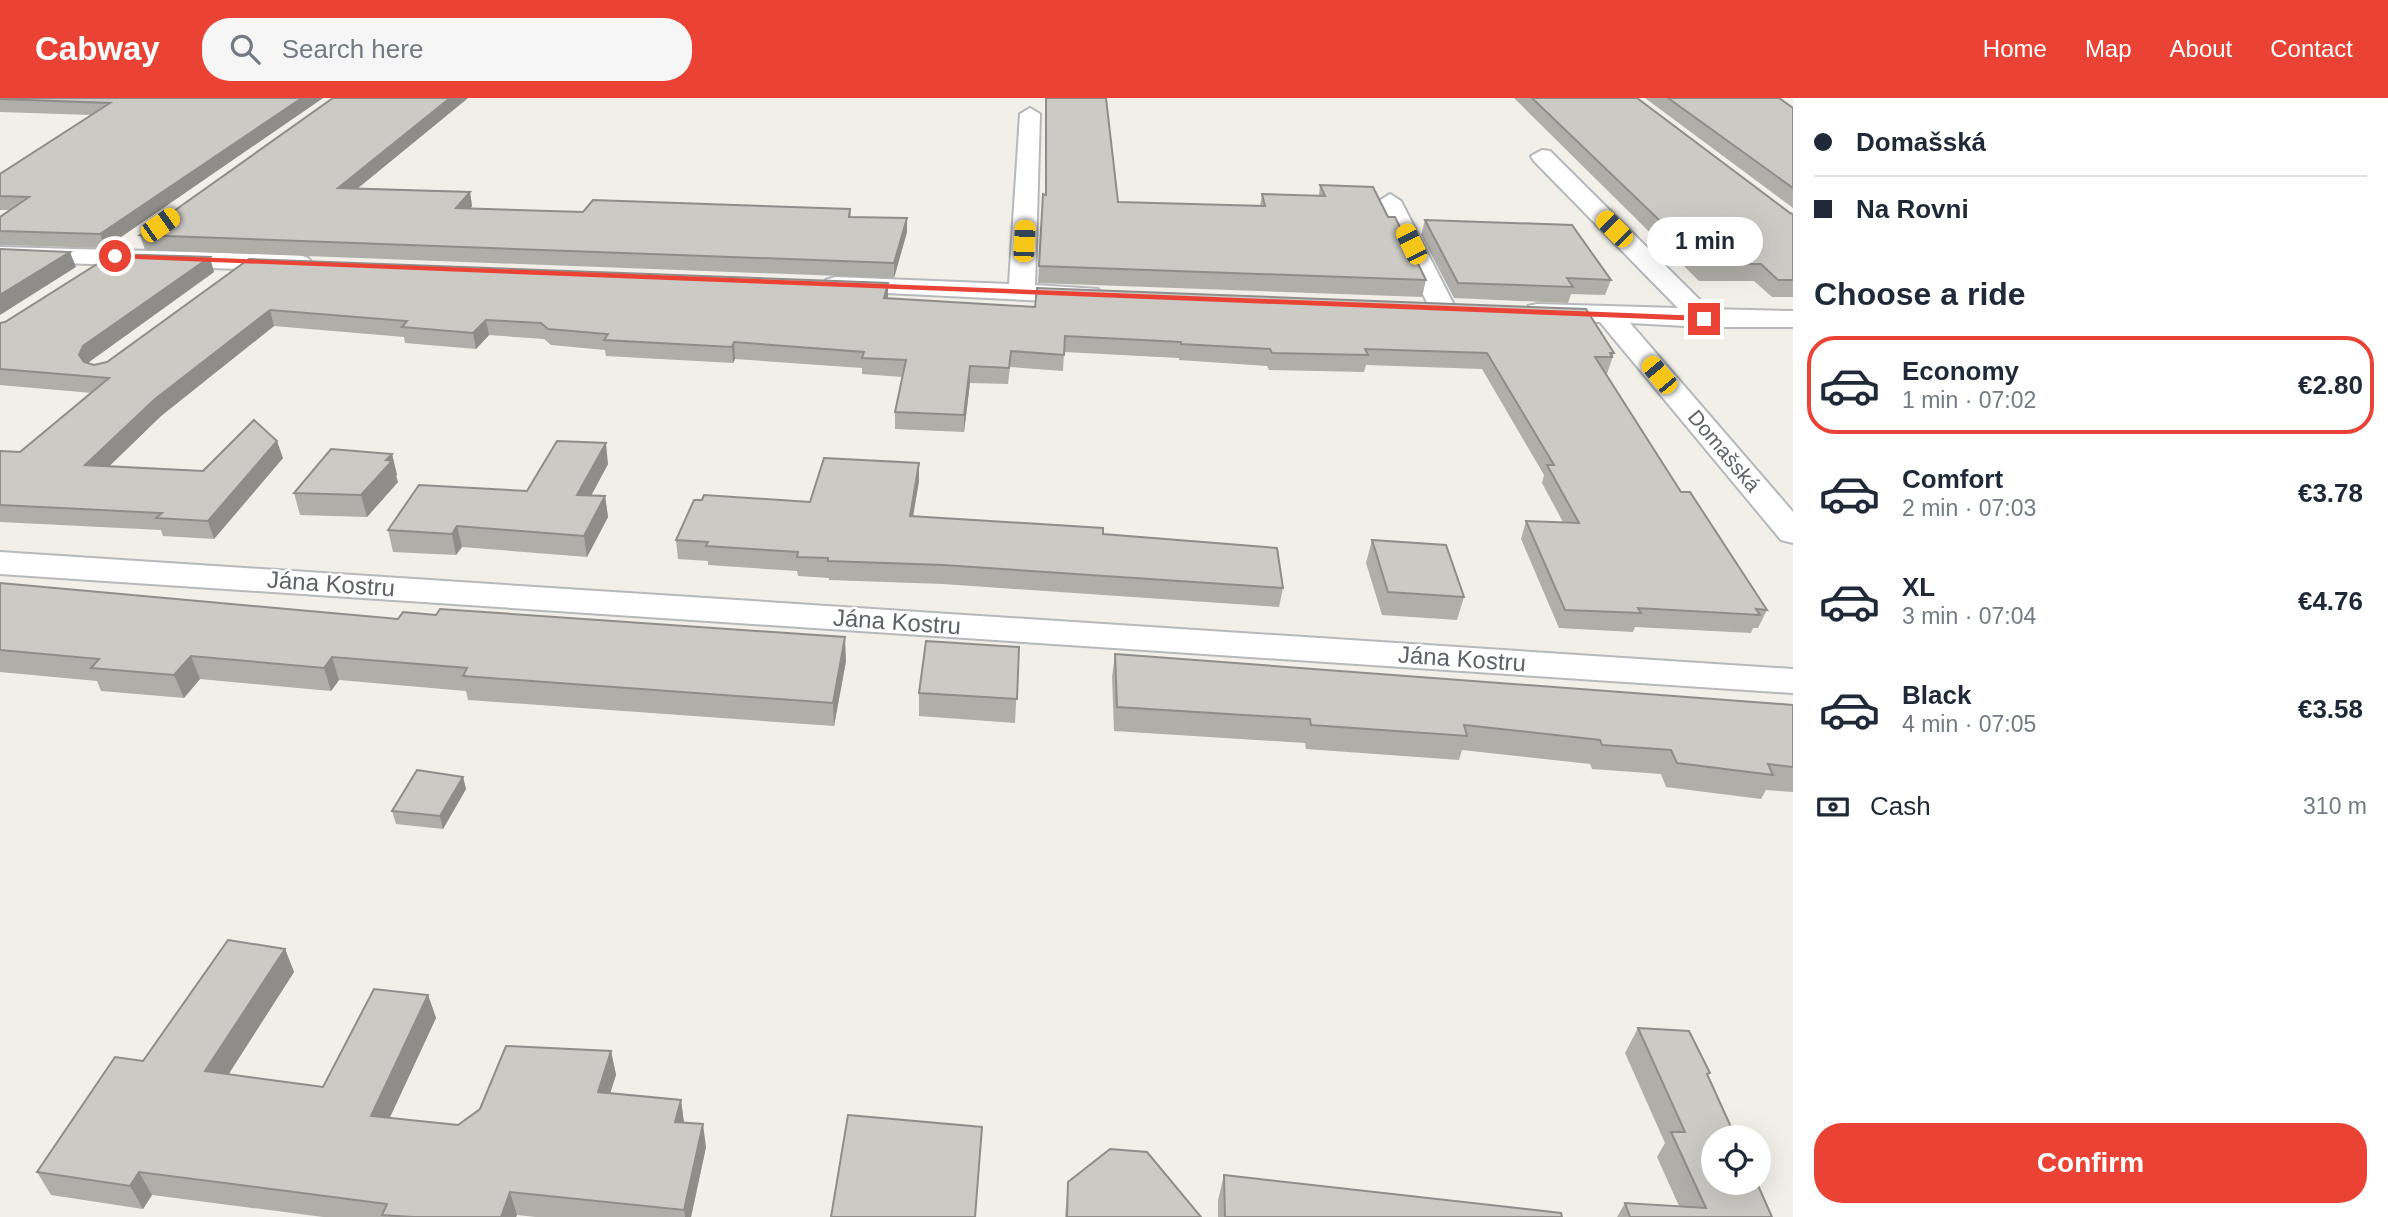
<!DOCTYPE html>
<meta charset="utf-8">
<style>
:root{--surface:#fff;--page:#f6f6f7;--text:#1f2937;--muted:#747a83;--line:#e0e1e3;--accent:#ea4335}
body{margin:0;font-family:Arial,sans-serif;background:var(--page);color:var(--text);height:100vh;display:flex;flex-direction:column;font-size:26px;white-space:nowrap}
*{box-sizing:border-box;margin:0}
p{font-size:23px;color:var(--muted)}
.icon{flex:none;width:38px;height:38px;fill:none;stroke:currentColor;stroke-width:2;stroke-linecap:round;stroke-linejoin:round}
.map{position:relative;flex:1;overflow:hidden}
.drawer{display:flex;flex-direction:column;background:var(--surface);width:595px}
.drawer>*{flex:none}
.top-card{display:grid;align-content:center;height:154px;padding:0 21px;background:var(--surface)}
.controls{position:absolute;left:1701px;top:1027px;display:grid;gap:14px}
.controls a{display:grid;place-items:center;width:70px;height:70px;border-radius:50%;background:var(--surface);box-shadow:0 7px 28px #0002;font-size:35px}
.end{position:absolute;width:32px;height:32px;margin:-16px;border:9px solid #ea4335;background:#fff;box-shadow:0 0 0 4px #fff}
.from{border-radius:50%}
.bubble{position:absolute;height:49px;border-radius:24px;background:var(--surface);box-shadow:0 7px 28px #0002;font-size:23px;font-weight:700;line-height:49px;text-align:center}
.car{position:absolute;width:21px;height:42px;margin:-21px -10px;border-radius:9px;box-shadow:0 0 5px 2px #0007;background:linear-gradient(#f5c518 24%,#345 0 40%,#f5c518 0 76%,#345 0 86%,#f5c518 0)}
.top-card b{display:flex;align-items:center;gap:24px;height:66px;font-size:26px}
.top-card b+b{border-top:2px solid var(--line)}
.top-card i{width:18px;height:18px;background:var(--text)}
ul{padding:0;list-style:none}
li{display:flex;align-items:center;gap:21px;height:98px;margin:0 14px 10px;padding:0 7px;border:4px solid transparent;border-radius:28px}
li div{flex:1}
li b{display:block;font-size:26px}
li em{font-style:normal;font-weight:700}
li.current{border-color:var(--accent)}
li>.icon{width:63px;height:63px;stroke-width:1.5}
h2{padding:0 21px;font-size:32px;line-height:84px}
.pay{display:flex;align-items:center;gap:18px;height:77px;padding:0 21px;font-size:26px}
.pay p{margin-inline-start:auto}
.primary-button{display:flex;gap:14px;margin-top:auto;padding:14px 21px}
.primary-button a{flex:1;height:80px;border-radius:28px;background:var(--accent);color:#fff;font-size:28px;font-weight:700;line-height:80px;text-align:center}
header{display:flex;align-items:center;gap:42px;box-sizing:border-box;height:98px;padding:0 35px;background:var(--accent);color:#fff}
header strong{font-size:33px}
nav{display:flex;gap:38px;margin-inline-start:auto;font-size:24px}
.search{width:490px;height:63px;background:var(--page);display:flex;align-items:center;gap:18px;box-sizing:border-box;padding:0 24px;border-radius:28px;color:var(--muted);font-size:26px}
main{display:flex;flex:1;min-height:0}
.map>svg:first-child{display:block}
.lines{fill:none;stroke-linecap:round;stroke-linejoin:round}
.minor-casing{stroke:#b5b8bc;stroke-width:4}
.minor{fill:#fff;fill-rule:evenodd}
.wall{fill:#afaea9}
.shaded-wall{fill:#8f8d8a}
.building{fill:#cccac5;stroke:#8f8d8a;stroke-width:2}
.route{fill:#ea4335}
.labels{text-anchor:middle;stroke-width:5;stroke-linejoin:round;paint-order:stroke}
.far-street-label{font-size:21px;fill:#5f6368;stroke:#fff}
.street-label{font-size:24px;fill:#5f6368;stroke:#fff}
</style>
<header>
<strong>Cabway</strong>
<div class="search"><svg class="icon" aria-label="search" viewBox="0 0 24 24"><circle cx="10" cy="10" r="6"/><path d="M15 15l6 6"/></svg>Search here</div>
<nav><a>Home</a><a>Map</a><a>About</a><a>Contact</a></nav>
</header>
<main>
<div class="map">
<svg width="1793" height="1119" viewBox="0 0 1793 1119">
<rect width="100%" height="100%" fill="#f1efe8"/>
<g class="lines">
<g class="minor-casing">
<path id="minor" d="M1030,10L1040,16L1035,187L1098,191L1102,197L1098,203L1089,205L826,192L822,187L826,182L835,179L1009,186L1020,16Z
M1542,52L1550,53L1709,211L1793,213V229H1704L1630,225L1793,414V445L1781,442L1600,224L1537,222L1528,220L1524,214L1528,208L1537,206L1678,210L1534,63L1531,58Z
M1390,96L1401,103L1456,211L1452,217H1434L1430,211L1379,103Z
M0,149L299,157L308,160L312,165L308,170L299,173L0,163Z
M0,454L1793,571V595L0,476Z"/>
</g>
<use href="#minor" class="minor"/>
</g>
<path class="wall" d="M0,0H323L105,150L0,147V119L10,112H0V76L92,17L0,14Z
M468,0L358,90L470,94L472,108L470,111L583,114L850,111L851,119L907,134L894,180L145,152L140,137Z
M1045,0H1106L1118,104L1260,108L1262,96L1319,98L1320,87L1388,119L1426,182L1422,199L1038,185L1043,96L1045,97Z
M1514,0H1637L1790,115L1793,116V199H1772L1754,183H1699Z
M1645,0H1779L1793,10V110Z
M1425,122L1611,182L1605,197L1571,196L1568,205L1454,200L1421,137Z
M249,161L888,200L1614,255L1607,276H1605L1681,394L1767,512L1758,530H1753L1751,535L1635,529L1633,534L1559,530L1521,441L1526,423L1563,424L1542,385L1544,377L1482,271L1366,267L1364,274L1269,272L1267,268L1179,262V260L1064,254L1063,273L1010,269L1008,286L970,285L964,334L895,331V314L902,279L862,276V270L735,261L733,265L606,258L605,252L551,247L544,241L489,237L476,251L405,245L404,239L274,228L161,318L109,368L203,373L283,360L214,441L163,438L161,432L0,424V353L20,354L92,295L0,287V225L214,174L89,264V266L94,267L107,264Z
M392,356L397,377L396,378L398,384L367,419L300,417L294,395Z
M608,366L591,398H605L608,419L587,459L462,449L456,457L393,454L388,432L527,393Z
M919,383L913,418L1103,436L1283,490L1279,509L943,486L829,482V480L798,478L797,473L708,467V463L678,461L676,442L810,404Z
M1372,442L1464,499L1457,522L1382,517L1366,465Z
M0,485L398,521L846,563L834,628L468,602L466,593L339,582L331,593L200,581L184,600L101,593L97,583L0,574Z
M1019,549L1015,625L919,618V595Z
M1115,556L1793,607V694L1766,692L1761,701L1666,689L1661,676L1592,671L1590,666L1462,652L1459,662L1306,651L1305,645L1114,633L1112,579Z
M463,679L466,691L443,731L396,726L392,713Z
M285,851L294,874L228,976L323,989L428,897L436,920L389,1020L458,1027L611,953L616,977L610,995L681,1002L684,1025L706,1049L691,1119H536L517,1117L516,1119H323L152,1097L143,1111L51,1097L37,1074L143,963Z
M1638,930L1708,978L1772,1119H1617L1625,1105L1679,1108L1657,1059L1665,1045L1625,955Z
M1224,1077L1562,1119H1218V1102Z
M1068,1084L1201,1119H1065Z"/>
<path class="shaded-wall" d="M302,0H323L105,150L100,136Z
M450,0H468L341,104L338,90Z
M470,94L472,108L458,124L456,110Z
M907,120V134L894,180V165Z
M70,154L76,169L0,217V197Z
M210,159L214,174L89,264L85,273L79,257L83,248Z
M888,185V200H884Z
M270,212L274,228L161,318L92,385L85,367L155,301Z
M486,222L489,237L476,251L473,235Z
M734,244L735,261L733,265L732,249Z
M970,268V285L964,334V317Z
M277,343L283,360L214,441L208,423Z
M606,345L608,366L580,418L577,397Z
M392,356L397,377L396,378L398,384L367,419L361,397L386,362Z
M919,365V383L910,436V418Z
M605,398L608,419L587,459L584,438Z
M457,428L462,449L456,457L452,436Z
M845,539L846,563L834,628L833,605Z
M191,558L200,581L184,600L174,577Z
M332,559L339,582L331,593L324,570Z
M463,679L466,691L443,731L440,718Z
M285,851L294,874L216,996L205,973Z
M428,897L436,920L380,1041L371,1018Z
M611,953L616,977L603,1017L598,994Z
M681,1002L684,1025L675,1024Z
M703,1026L706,1049L691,1119H685L684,1112Z
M139,1074L152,1097L143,1111L130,1088Z
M510,1094L517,1117L516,1119H501Z"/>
<path class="building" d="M0,0H302L100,136L0,133V119L29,99L0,98V76L110,5L0,1Z
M333,0H450L338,90L470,94L456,110L583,114L593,102L850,111L849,119L907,120L894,165L140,137Z
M1046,0H1106L1118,104L1265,108L1262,96L1325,98L1320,87L1373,89L1388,119H1395L1426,182L1039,168L1043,96L1046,97Z
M1532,0H1637L1790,115L1793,116V182H1778L1761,166H1705Z
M1668,0H1779L1793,10V90Z
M1425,122L1572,127L1611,182L1567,180L1573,189L1458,185Z
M0,151L70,154L0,197Z
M113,156L210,159L83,248L79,257L84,264L94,267L107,264L249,161L888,185L884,200L1035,209L1037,190L1586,211L1614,255H1610L1612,259H1595L1681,394H1690L1767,512L1756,511L1760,517L1638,510L1641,515L1565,512L1526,423L1579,425L1547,367H1554L1487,255L1365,251L1368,257L1272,255L1270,251L1181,246V244L1065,238L1064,257L1011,253L1009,270L970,268L964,317L895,314L906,262L862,260L864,254L734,244L732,249L604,242L608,236L548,231L541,225L486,222L473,235L402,229L407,223L270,212L155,301L85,367L203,373L254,322L277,343L208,423L156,420L162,415L0,407V353L20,354L109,280L0,271V225L5,224Z
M557,343L606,345L577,397L605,398L584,438L457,428L452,436L388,432L419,387L527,393Z
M331,351L392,356L386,362L392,363L361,397L294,395Z
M824,360L919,365L910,418L1103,430V436L1277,450L1283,490L943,467L828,463V460L797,459L798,454L706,448L708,444L676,442L694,402H702L704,397L810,404Z
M1372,442L1446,447L1464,499L1388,494Z
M0,485L398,521L403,514L436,517L440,511L845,539L833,605L463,578L467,570L332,559L324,570L191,558L174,577L91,570L99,561L0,552Z
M926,543L1019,549L1017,601L919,595Z
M1115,556L1793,607V669L1768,666L1773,677L1677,665L1671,652L1602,647L1600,642L1464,627L1467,638L1311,627L1310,621L1117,609Z
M417,672L463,679L440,718L392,713Z
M228,842L285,851L205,973L323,989L374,891L428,897L371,1018L458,1027L480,1011L506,948L611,953L598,994L681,1002L675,1024L703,1026L684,1112L510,1094L501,1119H412L382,1117L387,1106L139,1074L130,1088L37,1074L115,959L143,963Z
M1638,930L1689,933L1710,975L1707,976L1736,1040H1713V1085H1757L1772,1119H1630L1625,1105L1706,1110L1671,1034H1685Z
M848,1017L982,1029L975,1119H831Z
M1110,1051L1147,1054L1201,1119H1067L1068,1084Z
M1224,1077L1561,1115L1562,1119H1225Z"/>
<path class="route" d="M115,156L1704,218L1708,221L1704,223L112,160Z"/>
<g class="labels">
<g class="far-street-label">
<text transform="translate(1724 353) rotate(50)" y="7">Domašská</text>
</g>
<g class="street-label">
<text transform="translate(331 486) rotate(4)" y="8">Jána Kostru</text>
<text transform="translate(897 524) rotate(4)" y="8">Jána Kostru</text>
<text transform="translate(1462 561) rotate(4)" y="8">Jána Kostru</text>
</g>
</g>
</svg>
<div class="controls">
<a><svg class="icon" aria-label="locate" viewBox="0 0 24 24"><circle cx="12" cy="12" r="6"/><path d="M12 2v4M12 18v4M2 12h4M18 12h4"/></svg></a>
</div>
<i class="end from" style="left:115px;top:158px"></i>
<i class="end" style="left:1704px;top:221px"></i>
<div class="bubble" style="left:1647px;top:119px;width:116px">1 min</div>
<i class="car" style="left:160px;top:127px;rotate:55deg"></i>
<i class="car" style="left:1614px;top:131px;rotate:315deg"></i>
<i class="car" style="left:1024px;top:143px;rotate:3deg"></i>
<i class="car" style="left:1411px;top:146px;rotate:334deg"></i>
<i class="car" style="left:1659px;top:277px;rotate:320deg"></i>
</div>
<section class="drawer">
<div class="top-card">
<b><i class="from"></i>Domašská</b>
<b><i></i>Na Rovni</b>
</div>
<h2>Choose a ride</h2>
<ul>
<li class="current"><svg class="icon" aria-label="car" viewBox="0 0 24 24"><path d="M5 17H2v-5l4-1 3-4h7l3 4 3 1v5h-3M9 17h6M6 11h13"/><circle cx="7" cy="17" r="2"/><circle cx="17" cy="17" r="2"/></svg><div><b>Economy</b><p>1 min · 07:02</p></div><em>€2.80</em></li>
<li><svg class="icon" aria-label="car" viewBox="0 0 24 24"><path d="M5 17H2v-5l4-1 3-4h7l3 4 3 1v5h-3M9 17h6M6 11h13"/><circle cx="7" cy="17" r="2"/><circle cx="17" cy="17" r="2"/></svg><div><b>Comfort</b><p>2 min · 07:03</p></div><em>€3.78</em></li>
<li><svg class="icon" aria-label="car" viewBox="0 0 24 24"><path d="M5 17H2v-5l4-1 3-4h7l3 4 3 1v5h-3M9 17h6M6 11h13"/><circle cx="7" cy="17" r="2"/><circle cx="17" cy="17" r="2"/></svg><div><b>XL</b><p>3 min · 07:04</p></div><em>€4.76</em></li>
<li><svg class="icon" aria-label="car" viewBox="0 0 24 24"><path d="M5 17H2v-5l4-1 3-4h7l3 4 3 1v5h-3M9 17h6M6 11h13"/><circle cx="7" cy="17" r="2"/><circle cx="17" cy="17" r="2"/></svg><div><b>Black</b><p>4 min · 07:05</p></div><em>€3.58</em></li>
</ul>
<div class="pay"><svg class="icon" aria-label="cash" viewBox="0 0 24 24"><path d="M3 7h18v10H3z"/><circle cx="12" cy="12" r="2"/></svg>Cash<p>310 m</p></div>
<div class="primary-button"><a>Confirm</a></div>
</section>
</main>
